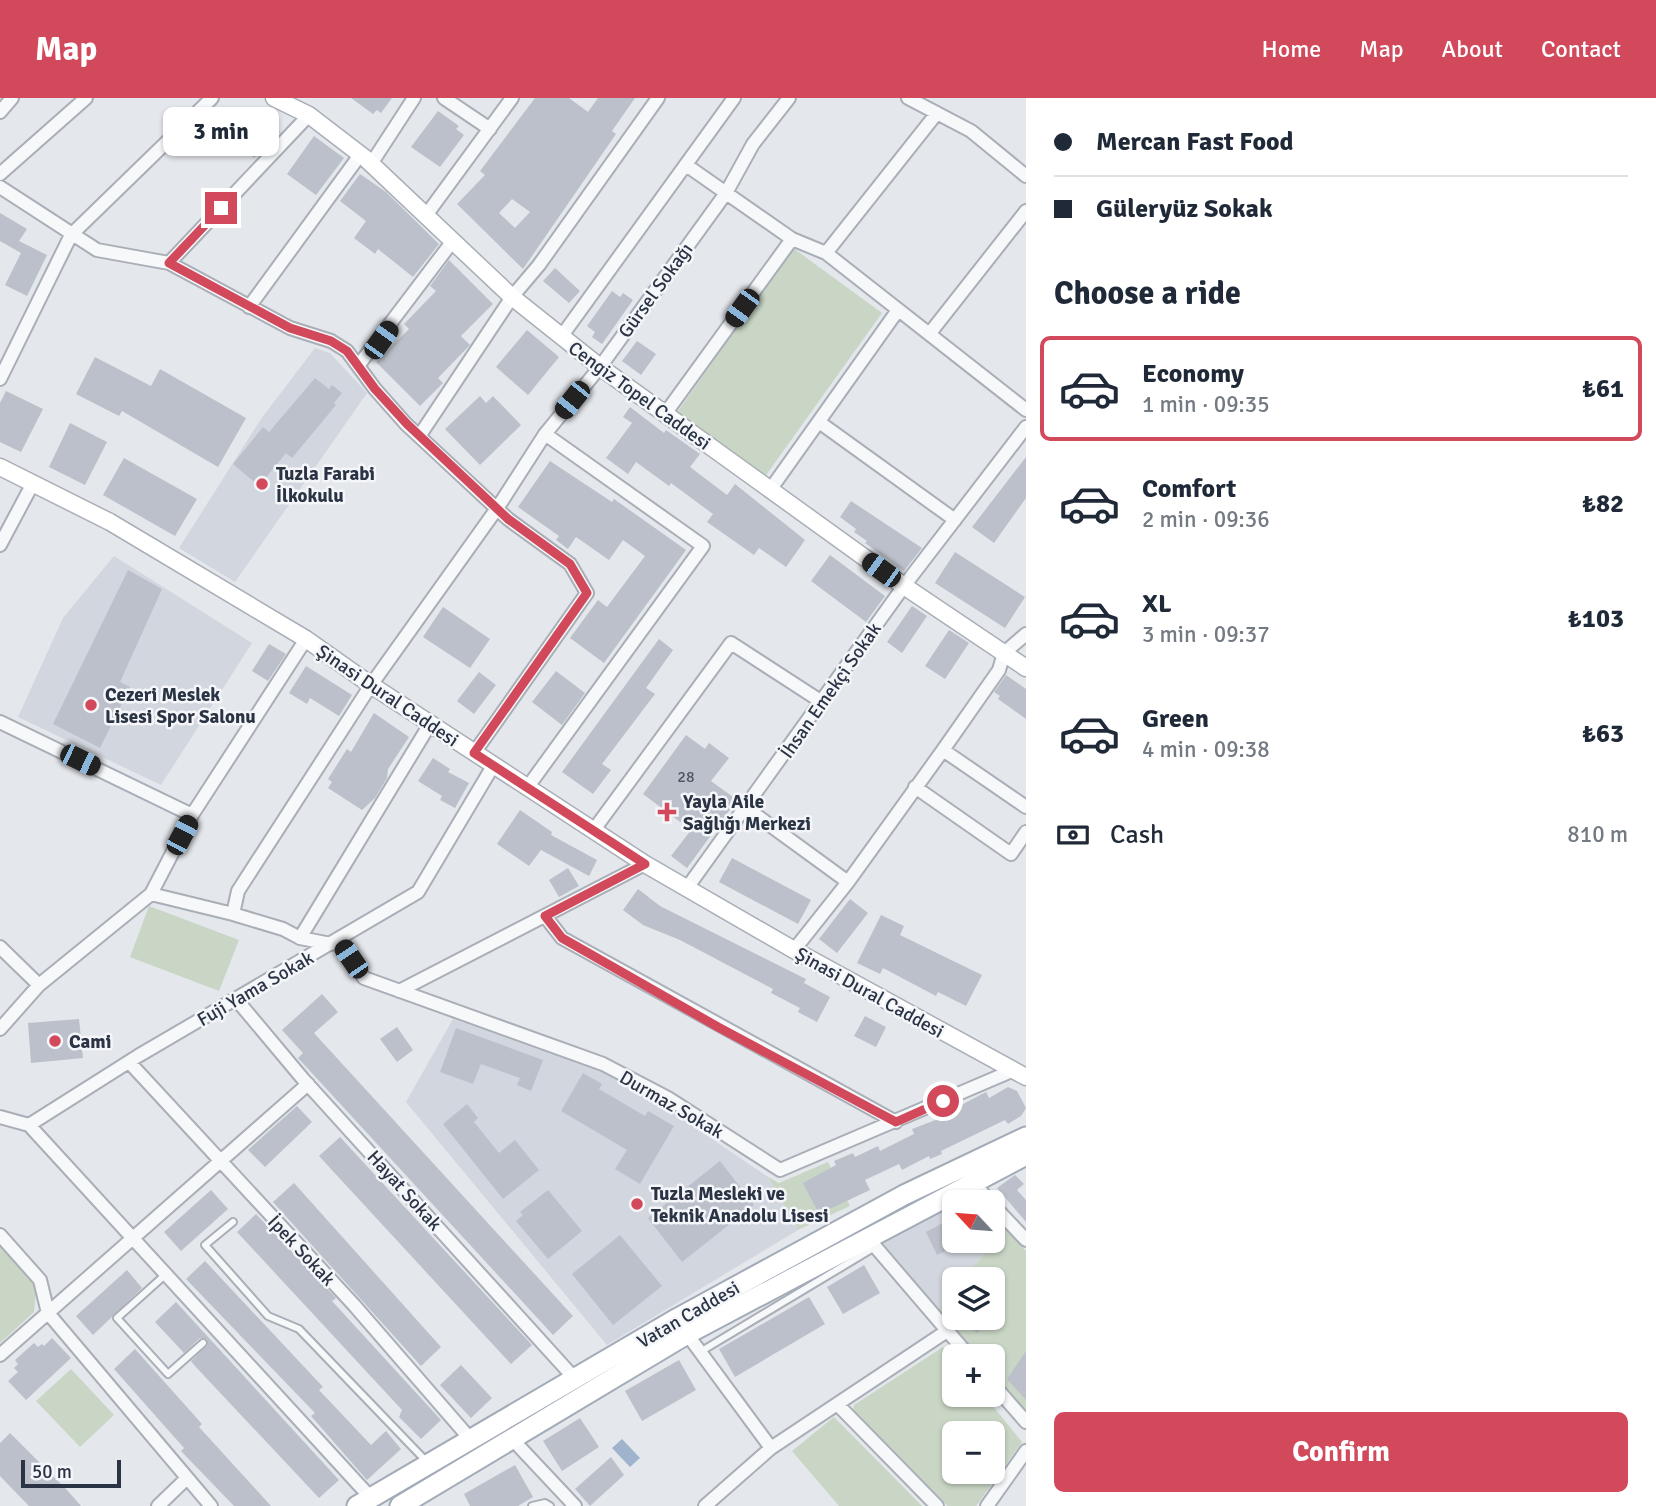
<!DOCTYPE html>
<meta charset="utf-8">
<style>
:root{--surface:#fff;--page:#f6f6f7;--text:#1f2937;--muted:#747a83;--line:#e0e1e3;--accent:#d1495b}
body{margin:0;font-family:Signika,sans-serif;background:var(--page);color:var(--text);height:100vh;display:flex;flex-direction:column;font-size:26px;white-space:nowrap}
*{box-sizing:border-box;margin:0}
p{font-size:23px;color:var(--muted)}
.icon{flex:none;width:38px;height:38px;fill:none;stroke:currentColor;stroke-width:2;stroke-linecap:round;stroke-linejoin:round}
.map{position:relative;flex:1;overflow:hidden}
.side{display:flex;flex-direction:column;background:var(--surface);width:630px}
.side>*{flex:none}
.banner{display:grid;align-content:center;height:154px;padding:0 28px;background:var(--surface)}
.needle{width:46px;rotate:296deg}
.buttons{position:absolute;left:942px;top:1092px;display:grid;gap:14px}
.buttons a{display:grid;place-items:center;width:63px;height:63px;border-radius:10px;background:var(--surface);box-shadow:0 2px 5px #0004;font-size:35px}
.scale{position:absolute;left:21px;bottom:18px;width:100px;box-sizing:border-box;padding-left:7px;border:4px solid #2b3445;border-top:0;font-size:19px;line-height:24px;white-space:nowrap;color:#2b3445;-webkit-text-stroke:5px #f4f6f9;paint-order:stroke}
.end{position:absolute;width:32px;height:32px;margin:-16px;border:9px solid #d1495b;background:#fff;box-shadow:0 0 0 4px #fff}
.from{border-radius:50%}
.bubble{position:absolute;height:49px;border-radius:10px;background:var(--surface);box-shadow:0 2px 5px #0004;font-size:23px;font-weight:700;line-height:49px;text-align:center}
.car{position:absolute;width:21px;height:42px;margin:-21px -10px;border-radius:9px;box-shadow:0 0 5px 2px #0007;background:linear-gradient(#222 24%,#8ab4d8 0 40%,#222 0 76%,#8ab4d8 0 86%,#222 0)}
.banner b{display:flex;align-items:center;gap:24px;height:66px;font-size:26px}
.banner b+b{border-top:2px solid var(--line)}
.banner i{width:18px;height:18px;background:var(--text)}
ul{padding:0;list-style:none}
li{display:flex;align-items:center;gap:21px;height:105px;margin:0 14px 10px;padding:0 14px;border:4px solid transparent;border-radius:10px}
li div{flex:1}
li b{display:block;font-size:26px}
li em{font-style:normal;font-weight:700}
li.on{border-color:var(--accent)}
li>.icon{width:63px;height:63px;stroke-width:1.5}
h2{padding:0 28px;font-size:32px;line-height:84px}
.pay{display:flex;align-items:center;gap:18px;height:77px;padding:0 28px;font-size:26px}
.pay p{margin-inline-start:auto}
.action{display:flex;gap:14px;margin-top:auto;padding:14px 28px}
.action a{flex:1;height:80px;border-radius:10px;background:var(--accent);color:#fff;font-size:28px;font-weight:700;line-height:80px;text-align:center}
header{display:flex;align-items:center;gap:42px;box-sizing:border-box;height:98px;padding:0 35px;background:var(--accent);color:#fff}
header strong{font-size:33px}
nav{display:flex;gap:38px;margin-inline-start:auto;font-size:24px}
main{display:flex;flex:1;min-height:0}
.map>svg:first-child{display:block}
.built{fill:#d2d6de}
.green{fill:#c9d6c5;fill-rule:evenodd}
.water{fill:#9fb4cc}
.building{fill:#bbc0ca;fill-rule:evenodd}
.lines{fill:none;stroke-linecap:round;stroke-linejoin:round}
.lane-casing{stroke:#a9aeb7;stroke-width:10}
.street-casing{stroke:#a9aeb7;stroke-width:16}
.secondary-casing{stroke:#a9aeb7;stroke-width:19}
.primary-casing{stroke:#a3abb8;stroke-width:23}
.lane{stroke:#f7f8fa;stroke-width:6}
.street{stroke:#f7f8fa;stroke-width:12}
.secondary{stroke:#fff;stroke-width:16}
.primary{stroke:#fff;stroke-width:19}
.route{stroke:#d1495b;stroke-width:9}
.poi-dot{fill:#d1495b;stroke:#f4f6f9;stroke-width:2.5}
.labels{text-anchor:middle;stroke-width:5;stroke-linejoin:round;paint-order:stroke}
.number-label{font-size:16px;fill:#4f5766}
.street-label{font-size:19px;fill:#2b3445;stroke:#f4f6f9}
.poi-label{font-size:19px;font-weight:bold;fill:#2b3445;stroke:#f4f6f9;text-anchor:start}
</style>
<header>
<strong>Map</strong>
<nav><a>Home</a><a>Map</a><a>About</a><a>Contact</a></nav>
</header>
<main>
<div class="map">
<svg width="1026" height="1408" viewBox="0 0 1026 1408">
<rect width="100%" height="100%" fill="#e4e7ec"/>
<path class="built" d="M315,250L330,255L367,295L235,484L179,450L261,321Z
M114,458L252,545L161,687L18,619L63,520Z
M453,921L604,972L662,1007L768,1079L798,1132L607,1247L406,1004Z
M968,1096L981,1104H954V1143H992V1116L1006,1130L963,1181H954V1193L937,1213L880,1143Z"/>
<path class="green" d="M793,150L882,215L764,380L676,316Z
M149,808L239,842L219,893L130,859Z
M828,1064L850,1108L798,1132L768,1079L779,1085Z
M1006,1130L1026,1153V1315L992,1275V1258H978L937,1213L954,1193V1220H992V1181H963Z
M0,1143L37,1184L34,1214L0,1245Z
M943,1249L954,1259V1297H984L1022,1344L976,1408H948L853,1314L854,1307ZM954,1335H992V1374H954Z
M71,1271L114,1317L80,1349L36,1303Z
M834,1319L922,1408H839L792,1353Z"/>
<path class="water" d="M622,1341L640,1360L630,1369L612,1350Z"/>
<path class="building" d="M351,0H392L381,15L377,12L373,16Z
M535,0H569L588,14L598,0H635L612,33L616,36L523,171L457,106L485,77L480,73ZM512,101L530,114L515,130L499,115Z
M438,13L459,28L456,31L464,37L440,69L411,49Z
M262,17L280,34L254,60L237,43Z
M314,38L344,60L316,97L287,76Z
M360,76L386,94L439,146L413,179L378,151L375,156L354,140L366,123L340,103Z
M0,115L27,131L19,143L47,157L27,198L5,187L21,155L0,143Z
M449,162L493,206L461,238L470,247L438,280L443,285L420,308L376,264L409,231L404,226L436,193L430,188Z
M555,170L580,193L569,205L543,183Z
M612,193L620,199L623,195L633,202L602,246L592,239L595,234L587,228Z
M527,232L559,259L528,297L496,269Z
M637,243L656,256L641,277L622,263Z
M95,259L151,288L160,271L246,320L218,369L122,313L119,318L76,296Z
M315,280L329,291L332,287L342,295L334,305L336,307L292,360L286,355L259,388L233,366L263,329L269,334Z
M6,293L43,311L21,354L0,344V305Z
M480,298L486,305L493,298L521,327L480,367L445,331Z
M630,309L664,335L666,332L700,356L690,369L727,397L735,386L805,442L786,469L759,450L754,457L707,424L713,416L671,385L669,388L636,364L628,376L606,360L632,325L623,319Z
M70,325L107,344L85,387L49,369Z
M1026,359V400L994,445L972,429Z
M124,360L197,401L175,438L103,397Z
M550,363L612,404L614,401L686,452L604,565L570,540L598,502L607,509L645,458L623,442L609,462L576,439L568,451L556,442L559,438L518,409Z
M851,403L922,450L904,473L865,445L867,443L854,434L856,431L840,419Z
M955,454L1025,499L1005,530L935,485Z
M830,457L885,498L866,524L811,483Z
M128,472L162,491L120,584L130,589L100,650L53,626Z
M912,508L927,518L902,555L887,544Z
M443,509L490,541L470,570L423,539Z
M949,532L969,545L945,581L925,568Z
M659,541L673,552L646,590L655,596L602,666L611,672L593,696L562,674Z
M269,546L286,556L268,583L252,573Z
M306,568L352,597L339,618L310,600L307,606L289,595Z
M556,573L585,595L562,627L532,604Z
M479,574L496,587L474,616L457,603Z
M1006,577L1026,591V621L998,601L1000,598L994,594Z
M374,615L409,639L388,671L387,680L375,700L362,712L328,690L332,684L328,681L347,651L351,654Z
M686,637L705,651L709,645L729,660L711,683L737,702L687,770L671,758L691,732L643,696Z
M433,660L450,671L448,674L469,685L455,710L440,702L442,698L418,683Z
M520,712L552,734L551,737L597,762L589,778L541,752L529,768L497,746Z
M732,760L811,802L798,826L719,784Z
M568,770L579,788L559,799L549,782Z
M638,791L660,808L806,881L804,885L830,899L817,924L798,914L800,910L771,895L773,891L680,842L643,827L623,812Z
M850,801L868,815L837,855L819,841Z
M881,817L904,828L900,837L982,877L966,908L938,894L936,898L883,870L880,876L857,865Z
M322,896L338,914L314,935L573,1218L553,1237L298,960L303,955L282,932Z
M865,918L886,929L876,949L854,938Z
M79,921L83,960L31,965L28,925Z
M397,929L413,952L397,964L380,941Z
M456,930L543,962L531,993L517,987L520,980L481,966L473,986L440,974Z
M583,975L602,986L599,991L645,1018L648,1013L674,1028L640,1086L615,1071L627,1052L561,1013Z
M1008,989L1017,993L1026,1010L1021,1018L1008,1026L1005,1022L941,1053L942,1056L930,1061L929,1058L902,1072L899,1066L865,1082L870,1092L819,1116L803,1085L836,1067L834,1063L853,1055L855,1059L878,1048L880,1053L914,1036L912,1031L946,1018L944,1016L986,994L989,1000Z
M467,1006L478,1020L474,1024L499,1055L515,1042L539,1072L503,1101L443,1026Z
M297,1008L312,1024L265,1069L248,1052Z
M340,1039L532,1247L511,1266L319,1058Z
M720,1063L754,1107L682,1164L648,1120Z
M1015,1077L1024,1086L1017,1092L1026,1102V1124L997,1090Z
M294,1085L441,1249L421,1268L273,1104Z
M211,1092L228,1111L181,1153L164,1134Z
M548,1092L582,1133L548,1161L516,1123L523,1117L520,1114Z
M256,1116L336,1200L332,1203L441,1322L421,1341L399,1319L402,1312L237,1134Z
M954,1119V1149L937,1157L926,1134Z
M620,1137L662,1188L613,1227L572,1176Z
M205,1163L323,1289L319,1292L371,1347L386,1333L401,1351L367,1382L311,1318L315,1315L186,1181Z
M864,1167L880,1195L843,1216L827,1189Z
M127,1172L142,1190L93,1237L76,1218Z
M809,1199L825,1226L735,1279L719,1251Z
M176,1204L339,1382L319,1400L194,1267L191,1263L208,1247L207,1241L200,1240L184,1255L155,1224Z
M959,1220H990L977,1235Z
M52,1240L71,1260L26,1302L8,1283L18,1274L14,1270L18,1266L15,1262L34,1245L38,1249L42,1246L44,1248Z
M135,1251L202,1326L199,1329L271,1408H234L181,1353L184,1350L114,1271Z
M1026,1253V1302L1007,1281Z
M679,1262L696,1292L642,1323L625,1293Z
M461,1267L492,1300L471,1320L440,1287Z
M580,1320L599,1349L562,1373L543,1343Z
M10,1335L67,1392L81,1408H29L26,1405L0,1378V1345Z
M611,1359L624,1377L590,1408L575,1391Z
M515,1367L533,1399L518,1408H470L464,1396Z"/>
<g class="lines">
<g class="lane-casing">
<path id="lane" d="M233,1124L205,1147L268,1218L299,1231L426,1363
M165,1177L117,1220L168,1276L203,1245
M700,1254L875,1149
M532,1408L545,1405L550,1408"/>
</g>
<g class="street-casing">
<path id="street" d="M444,0L490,31
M908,0L971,33L1026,78
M0,14L12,0
M371,66L414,0
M686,67L792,141L826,155L1026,312
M0,76L86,0
M0,89L97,152L169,165L290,230L331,243L347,253L375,291L406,326L508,421L570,466L587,495L474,655
M427,116L512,0
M826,155L937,15
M169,165L309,17
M249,209L360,57
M930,235L1026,113
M561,239L734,0
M358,268L452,144
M0,281L71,137L212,0
M665,316L792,141
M819,324L955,422
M420,337L512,199L539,167L658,0
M770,392L898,212
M0,447L33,385
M0,624L192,717
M943,652L1026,709
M915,689L1011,756L1026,734
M527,690L703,448L545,336
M745,709L848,784
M593,733L731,545L822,604
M687,790L904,488L1026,329
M151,796L233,816L283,831L300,840L331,846
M233,816L238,793L371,587L498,409L545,336L600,269L726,95L753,46L789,0
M545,818L562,840L896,1024
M300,840L430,626
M338,842L364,880L603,966L668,1000L780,1072L1014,972
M0,849L39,887
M794,852L848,784L943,652L999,572L1004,555L1026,536
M399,893L645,766
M236,901L303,981L576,1282
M0,931L39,887L151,796L192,717L306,541
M129,964L354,1207L472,1343
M0,1019L29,1027L138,958L418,794L493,668
M29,1027L371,1400
M973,1085L991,1104
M992,1106L1026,1142
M0,1137L40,1182L48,1215L211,1408
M867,1139L969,1258
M687,1236L771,1350
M0,1257L308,986
M992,1285L1026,1324
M837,1306L937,1408
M513,1342L575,1408
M158,1408L187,1380
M705,1408L771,1350L947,1233
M987,1408L1026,1353"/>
</g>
<g class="secondary-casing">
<path id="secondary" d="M274,0L309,17L365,60L512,199L600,269L904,488L1026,570
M0,369L110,424L306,541L371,587L645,766L794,852L1026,979"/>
</g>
<g class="primary-casing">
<path id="primary" d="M357,1408L678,1220L904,1097L1026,1039
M400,1408L687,1236L1026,1057"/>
</g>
<use href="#lane" class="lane"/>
<use href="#street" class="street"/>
<use href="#secondary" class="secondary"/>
<use href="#primary" class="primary"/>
</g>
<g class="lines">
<path class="route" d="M221,110L169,165L290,230L331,243L347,253L375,291L407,326L508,421L570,466L587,495L474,655L645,766L545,818L562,840L718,929L896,1024L943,1003"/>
</g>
<g class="poi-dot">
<circle cx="262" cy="386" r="7"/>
<circle cx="91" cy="607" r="7"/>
<path d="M663.5 703.5h7v7h7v7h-7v7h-7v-7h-7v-7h7z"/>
<circle cx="55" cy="943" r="7"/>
<circle cx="637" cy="1106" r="7"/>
</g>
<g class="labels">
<g class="number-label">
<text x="686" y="684">28</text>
</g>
<g class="street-label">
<text transform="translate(655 192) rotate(-54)" y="7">Gürsel Sokağı</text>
<text transform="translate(640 297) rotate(36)" y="7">Cengiz Topel Caddesi</text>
<text transform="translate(830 592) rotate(-55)" y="7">İhsan Emekçi Sokak</text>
<text transform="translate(388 597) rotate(34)" y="7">Şinasi Dural Caddesi</text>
<text transform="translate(255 890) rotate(-30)" y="7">Fuji Yama Sokak</text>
<text transform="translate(870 894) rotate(29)" y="7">Şinasi Dural Caddesi</text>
<text transform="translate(672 1006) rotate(30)" y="7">Durmaz Sokak</text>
<text transform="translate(405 1092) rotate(48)" y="7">Hayat Sokak</text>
<text transform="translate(302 1152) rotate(47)" y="7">İpek Sokak</text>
<text transform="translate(688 1216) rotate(-30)" y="7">Vatan Caddesi</text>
</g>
<g class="poi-label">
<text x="276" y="382">Tuzla Farabi<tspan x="276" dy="22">İlkokulu</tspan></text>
<text x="105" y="603">Cezeri Meslek<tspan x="105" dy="22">Lisesi Spor Salonu</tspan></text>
<text x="683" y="710">Yayla Aile<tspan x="683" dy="22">Sağlığı Merkezi</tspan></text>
<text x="69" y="950">Cami</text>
<text x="651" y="1102">Tuzla Mesleki ve<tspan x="651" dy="22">Teknik Anadolu Lisesi</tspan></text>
</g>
</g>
</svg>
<div class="buttons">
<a><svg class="needle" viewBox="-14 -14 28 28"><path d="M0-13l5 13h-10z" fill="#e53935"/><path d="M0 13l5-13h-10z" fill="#747a83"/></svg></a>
<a><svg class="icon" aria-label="layers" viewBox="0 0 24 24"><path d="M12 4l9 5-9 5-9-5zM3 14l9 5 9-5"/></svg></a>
<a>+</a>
<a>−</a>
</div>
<div class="scale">50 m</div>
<i class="end from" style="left:943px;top:1003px"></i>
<i class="end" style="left:221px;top:110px"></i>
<div class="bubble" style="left:163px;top:9px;width:116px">3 min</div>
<i class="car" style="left:742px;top:210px;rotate:216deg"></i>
<i class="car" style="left:381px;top:242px;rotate:36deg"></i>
<i class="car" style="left:572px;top:302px;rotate:219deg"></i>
<i class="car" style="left:881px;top:472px;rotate:306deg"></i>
<i class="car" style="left:80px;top:662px;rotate:116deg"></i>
<i class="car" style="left:182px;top:737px;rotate:28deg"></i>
<i class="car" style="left:351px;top:861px;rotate:326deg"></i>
</div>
<section class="side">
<div class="banner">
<b><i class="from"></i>Mercan Fast Food</b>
<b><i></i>Güleryüz Sokak</b>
</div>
<h2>Choose a ride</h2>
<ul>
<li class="on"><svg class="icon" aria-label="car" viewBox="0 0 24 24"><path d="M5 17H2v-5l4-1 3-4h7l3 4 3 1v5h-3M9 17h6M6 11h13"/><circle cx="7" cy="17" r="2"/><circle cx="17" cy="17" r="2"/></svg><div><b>Economy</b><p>1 min · 09:35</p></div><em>₺61</em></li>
<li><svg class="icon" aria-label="car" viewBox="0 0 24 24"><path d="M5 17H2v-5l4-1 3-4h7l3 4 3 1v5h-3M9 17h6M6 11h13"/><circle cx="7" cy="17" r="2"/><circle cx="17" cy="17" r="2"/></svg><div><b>Comfort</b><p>2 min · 09:36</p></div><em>₺82</em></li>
<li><svg class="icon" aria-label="car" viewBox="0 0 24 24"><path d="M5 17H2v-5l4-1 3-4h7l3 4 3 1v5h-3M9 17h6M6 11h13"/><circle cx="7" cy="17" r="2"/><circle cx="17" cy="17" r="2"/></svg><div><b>XL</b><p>3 min · 09:37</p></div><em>₺103</em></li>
<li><svg class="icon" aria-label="car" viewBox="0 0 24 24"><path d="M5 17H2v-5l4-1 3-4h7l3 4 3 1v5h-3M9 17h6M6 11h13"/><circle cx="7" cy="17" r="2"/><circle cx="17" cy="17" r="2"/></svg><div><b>Green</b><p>4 min · 09:38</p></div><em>₺63</em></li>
</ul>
<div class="pay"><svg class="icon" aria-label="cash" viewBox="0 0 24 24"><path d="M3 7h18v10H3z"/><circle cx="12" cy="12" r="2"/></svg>Cash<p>810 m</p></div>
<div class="action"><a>Confirm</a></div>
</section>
</main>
